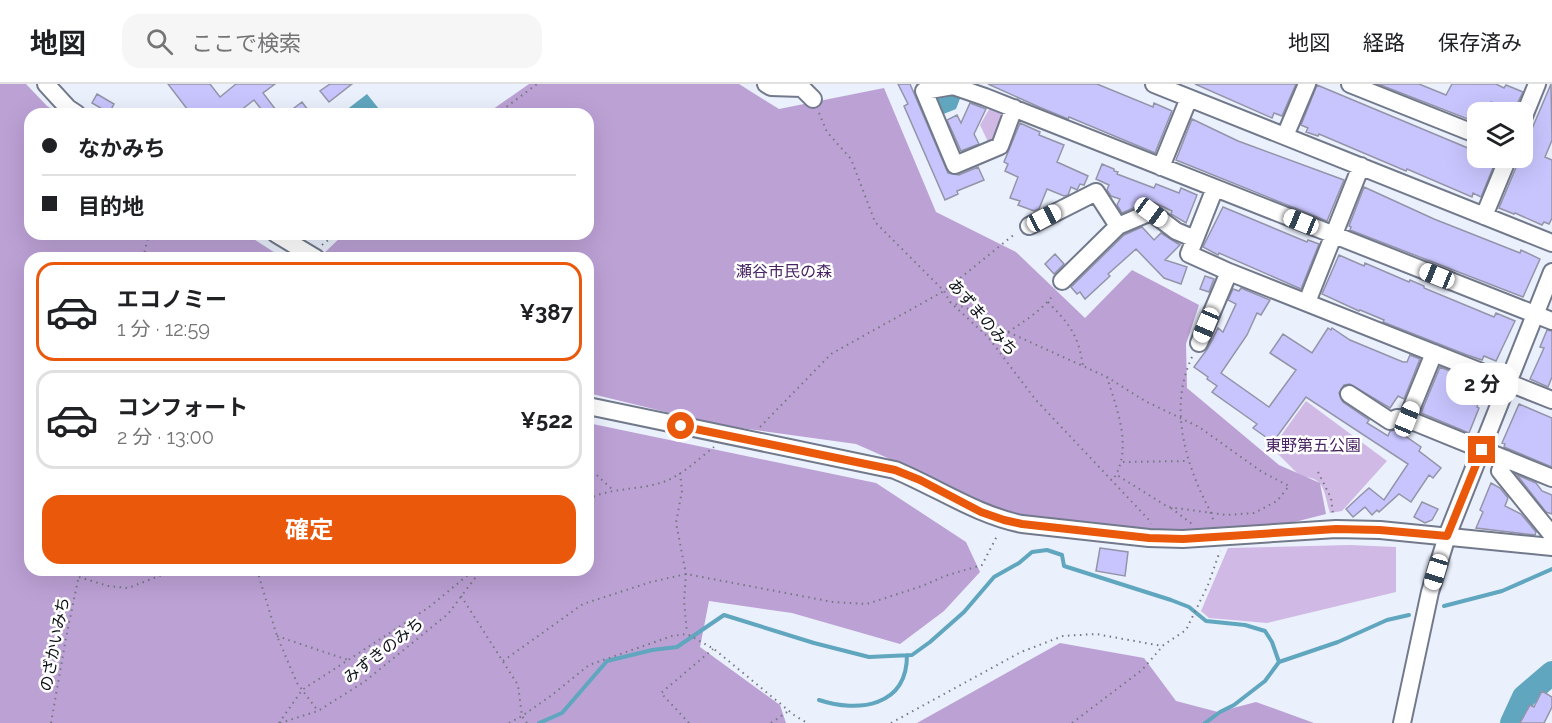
<!DOCTYPE html>
<html lang="ja">
<meta charset="utf-8">
<style>
:root{--surface:#fff;--page:#f6f6f6;--text:#202124;--muted:#757577;--line:#e0e0e0;--accent:#ea580c}
body{margin:0;font-family:Raleway,"Noto Sans JP",sans-serif;background:var(--page);color:var(--text);height:100vh;display:flex;flex-direction:column;font-size:22px;white-space:nowrap}
*{box-sizing:border-box;margin:0}
p{font-size:20px;color:var(--muted)}
.icon{flex:none;width:33px;height:33px;fill:none;stroke:currentColor;stroke-width:2;stroke-linecap:round;stroke-linejoin:round}
.map{position:relative;flex:1;overflow:hidden}
.details{position:absolute;left:24px;top:168px;width:570px;height:324px;display:flex;flex-direction:column;background:var(--surface);border-radius:18px;box-shadow:0 6px 24px #0002}
.details>*{flex:none}
.top-card{position:absolute;left:24px;top:24px;width:570px;height:132px;border-radius:18px;box-shadow:0 6px 24px #0002;display:grid;align-content:center;height:132px;padding:0 18px;background:var(--surface)}
.controls{position:absolute;left:1467px;top:18px;display:grid;gap:12px}
.controls a{display:grid;place-items:center;width:66px;height:66px;border-radius:12px;background:var(--surface);box-shadow:0 6px 24px #0002;font-size:30px}
.end{position:absolute;width:27px;height:27px;margin:-14px;border:8px solid #ea580c;background:#fff;box-shadow:0 0 0 3px #fff}
.from{border-radius:50%}
.bubble{position:absolute;height:42px;border-radius:18px;background:var(--surface);box-shadow:0 6px 24px #0002;font-size:20px;font-weight:700;line-height:42px;text-align:center}
.car{position:absolute;width:18px;height:36px;margin:-18px -9px;border-radius:8px;box-shadow:0 0 4px 2px #0007;background:linear-gradient(#fff 24%,#345 0 40%,#fff 0 76%,#345 0 86%,#fff 0)}
.top-card b{display:flex;align-items:center;gap:21px;height:57px;font-size:22px}
.top-card b+b{border-top:2px solid var(--line)}
.top-card i{width:15px;height:15px;background:var(--text)}
ul{padding:10px 0 0;list-style:none}
li{display:flex;align-items:center;gap:18px;height:99px;margin:0 12px 9px;padding:0 6px;border:3px solid var(--line);border-radius:18px}
li div{flex:1}
li b{display:block;font-size:22px}
li em{font-style:normal;font-weight:700}
li.selected{border-color:var(--accent)}
li>.icon{width:54px;height:54px;stroke-width:1.5}
.action{display:flex;gap:12px;margin-top:auto;padding:12px 18px}
.action a{flex:1;height:69px;border-radius:18px;background:var(--accent);color:#fff;font-size:24px;font-weight:700;line-height:69px;text-align:center}
header{display:flex;align-items:center;gap:36px;box-sizing:border-box;height:84px;padding:0 30px;background:var(--surface);border-bottom:2px solid var(--line)}
header strong{font-size:28px}
nav{display:flex;gap:33px;margin-inline-start:auto;font-size:21px}
.search{width:420px;height:54px;background:var(--page);display:flex;align-items:center;gap:15px;box-sizing:border-box;padding:0 21px;border-radius:18px;color:var(--muted);font-size:22px}
.map>svg:first-child{display:block}
.green{fill:#d0b9e4}
.forest{fill:#bca1d5}
.water{fill:#60a6bf}
.lines{fill:none;stroke-linecap:round;stroke-linejoin:round}
.stream{stroke:#60a6bf;stroke-width:4}
.river{stroke:#60a6bf;stroke-width:24}
.building{fill:#c8c5fe;stroke:#9494a8;stroke-width:1.5}
.minor-casing{stroke:#71798b;stroke-width:20}
.path{stroke:#747881;stroke-width:2;stroke-dasharray:1.5 4.5;stroke-linecap:butt}
.minor{stroke:#fff;stroke-width:16}
.route{stroke:#ea580c;stroke-width:8}
.labels{text-anchor:middle;stroke-width:5;stroke-linejoin:round;paint-order:stroke}
.park-label{font-size:16px;fill:#492463;stroke:#fff}
.street-label{font-size:16px;fill:#0c0f16;stroke:#fff}
</style>
<header>
<strong>地図</strong>
<div class="search"><svg class="icon" aria-label="search" viewBox="0 0 24 24"><circle cx="10" cy="10" r="6"/><path d="M15 15l6 6"/></svg>ここで検索</div>
<nav><a>地図</a><a>経路</a><a>保存済み</a></nav>
</header>
<div class="map">
<svg width="1552" height="639" viewBox="0 0 1552 639">
<rect width="100%" height="100%" fill="#eaf0fc"/>
<path class="green" d="M991,22L1007,28L991,64L980,41Z
M1306,317L1387,377L1342,427L1330,429C1324,409 1325,392 1301,393L1272,364Z
M1350,461L1396,463V508L1267,539L1209,534L1201,527L1228,464Z"/>
<path class="forest" d="M0,0H26L47,22L60,30H30V150H246L283,174H30V486H588V339L876,399L966,458L980,488L944,527L900,560L792,529L709,517L700,563L780,621L786,639H0Z
M529,0H739L779,25L884,4L936,128L1016,168L1085,234L1132,186L1199,221L1186,260L1187,304L1279,381L1320,399L1326,430L1283,441L1188,450L1008,431L968,418L926,391L856,360L719,341L588,309V174H319L344,150H588V30H486Z
M1060,559L1144,574L1176,617L1218,628L1256,618L1314,639H917Z"/>
<path class="water" d="M953,8L961,12L956,25L941,31L935,16L938,12Z
M367,10L383,30H348L345,27Z"/>
<g class="lines">
<path class="stream" d="M1444,522L1502,507L1552,485
M819,616C858,629 907,623 907,571
M539,639L562,629L607,577L652,566L677,563L724,531L814,559L869,573L912,571L930,558L964,528L994,493L1019,479L1032,468L1047,466L1062,471L1064,482L1171,516L1189,523L1206,537L1245,541L1265,547L1272,558L1279,578
M1205,639L1220,628L1234,621L1265,597L1279,578L1338,558L1387,536L1409,531"/>
<path class="river" d="M1512,639L1524,613L1552,589"/>
</g>
<path class="building" d="M168,0H210L220,13L236,0H275L263,9L279,30H265L254,16L236,30H191Z
M330,0H352L329,18L320,7Z
M898,0H910L948,89L959,91L978,83L984,96L957,107L958,110L945,116L904,22L908,20Z
M988,0H1097L1153,23L1154,19L1172,27L1155,69L1069,33L1068,35L1039,23Z
M1195,0H1296L1282,32L1274,29L1272,34Z
M1378,0H1419L1446,11L1452,0H1496L1504,4L1506,1L1523,8L1515,24L1512,22L1510,26L1491,18L1487,28H1478V39Z
M1551,0L1552,56L1545,73L1552,76V134L1549,140L1544,138L1542,141L1515,129L1514,130L1499,124L1520,74H1523V66Z
M1317,1L1475,67L1472,74H1497L1481,113L1473,109L1472,113L1407,85L1406,87L1319,50L1318,52L1306,48L1308,44L1301,41Z
M97,10L114,20L109,29L92,19Z
M302,18L311,30H286Z
M970,19L986,25L974,50L979,60L961,67L947,36L957,31L961,39Z
M1192,35L1238,57L1344,96L1327,137L1176,76Z
M1020,39L1040,48L1039,51L1064,61L1057,78L1088,92L1084,101L1080,100L1077,106L1071,103L1068,111L1064,112L1047,105L1039,125L1034,127L1018,121L1020,117L1010,114L1018,93L1005,87L1008,80L1004,78Z
M1102,80L1114,85V87L1118,88L1117,90L1154,104L1156,100L1179,109L1181,104L1197,111L1186,139L1171,130L1172,127L1153,118L1144,116L1142,120L1136,118L1140,121L1122,129L1117,121L1120,115L1111,112L1107,106L1109,101L1096,95Z
M1364,103L1434,135L1520,169L1521,166L1540,175L1523,213L1350,146L1351,143L1349,142Z
M1223,123L1307,158L1308,156L1319,160L1301,205L1219,169L1218,171L1203,163Z
M1142,143L1154,156L1161,149L1180,161L1165,176L1187,183L1181,200L1164,194L1136,165L1108,190L1110,192L1085,215L1080,208L1077,210L1071,203L1124,151Z
M1055,170L1064,180L1054,190L1045,180Z
M1339,171L1364,182L1365,179L1409,198L1410,196L1424,202V204L1494,233L1496,229L1515,237L1496,277L1484,272L1482,276L1467,271L1383,238L1384,236L1360,226L1359,227L1322,210Z
M1205,192L1214,195L1209,208L1200,205Z
M1241,204L1270,216L1261,231L1257,229L1247,251L1221,289L1269,323L1296,286L1270,269L1283,250L1312,269L1328,244L1331,246L1332,244L1350,256L1403,278H1407L1410,271L1420,275L1404,315L1398,312L1390,324L1350,300L1344,301L1339,309L1343,318L1369,336L1367,339L1388,352L1390,347L1395,346L1405,352L1421,363L1419,367L1441,384L1433,394L1429,391L1411,418L1399,410L1379,428L1377,426L1372,431L1365,423L1353,433L1346,425L1361,411L1369,404L1384,416L1408,380L1306,313L1273,358L1253,344L1257,340L1212,308L1217,302L1207,295L1208,293L1194,283L1208,264L1218,244L1223,248L1236,220L1228,216L1233,205L1239,207Z
M1547,246L1552,247V293L1548,303L1530,295L1544,264L1540,263Z
M1440,283L1485,301L1477,323L1479,324L1469,349L1421,329Z
M1519,320L1552,334V383L1504,363L1505,360L1502,359Z
M1517,391L1536,399L1542,407L1552,411V430L1546,428Z
M1491,399L1500,404L1508,414L1505,422L1521,430L1536,448L1535,451L1476,444L1483,428L1480,426Z
M1422,418L1438,425L1432,436L1425,439L1414,433Z
M1100,464L1128,468L1125,492L1096,487Z
M1542,607L1552,613V623L1544,639H1520L1530,621L1534,623Z"/>
<g class="lines">
<g class="minor-casing">
<path id="minor" d="M46,0L68,24L77,30
M766,0L771,3L802,4L813,15
M1154,0L1552,159
M1350,0L1478,51
M1014,24L1000,62L955,81L924,7L953,2L985,13L1552,237
M1522,37L1537,0
M1285,52L1307,0
M1161,83L1189,14
M1215,104L1189,170L1229,188L1552,316
M1484,132L1508,74
M1029,142L1096,108L1118,142
M276,150L316,174
M1062,197L1118,142L1151,128L1176,147L1195,155
M1307,218L1361,82
M1199,259L1229,188
M1434,269L1407,335L1552,394
M1349,310L1390,337L1397,334L1407,335
M588,322L895,386C938,404 977,431 1022,440L1149,454L1183,455L1336,445L1380,446L1552,463
M1506,375L1500,387L1552,451
M1402,639L1430,508L1447,452L1552,188"/>
</g>
<path class="path" d="M819,29L827,48L851,75L875,138L944,207L950,218L988,253L1035,315L1149,436L1151,440
M497,30L537,0
M322,161L336,150
M143,174L149,150
M950,218L979,229L1008,248L1107,293L1145,317L1199,343L1262,388L1289,402L1277,417L1254,429L1227,431L1168,423L1117,391
M1048,218C1070,241 1078,250 1083,282
M1008,248C1025,237 1042,226 1054,210
M1192,273C1172,316 1181,362 1199,404C1204,416 1211,426 1214,439
M1107,293C1117,326 1134,366 1112,397
M760,343L831,270L944,207L1016,149
M1123,378L1189,377
M588,383L614,407
M1318,388L1331,414L1333,430
M680,389L682,407L676,439L686,490L684,517L687,549
M588,415C610,404 637,406 660,399C681,393 698,375 714,363
M1171,424L1192,440
M257,486L277,552L297,599L318,627
M79,493L108,502L128,504L175,486
M461,512L518,601L522,632L527,639
M277,552L348,576
M503,577L583,520L651,498L686,490L833,518L867,520L922,502L945,492L982,481L998,450
M51,639L66,554L80,486
M279,639L302,606L428,524L474,486
M280,639L318,627L364,598L448,530L481,486
M509,639L522,632L552,611L589,581L672,552L687,550L714,565L794,631L807,639
M689,639L661,609L713,565
M771,639L790,626
M891,639L1021,568L1063,552L1096,550L1162,562L1186,546L1208,501L1220,467
M1072,639L1142,586L1161,564"/>
<use href="#minor" class="minor"/>
</g>
<g class="lines">
<path class="route" d="M681,342L895,386L920,396L981,428L1004,436L1022,440L1149,454L1183,455L1336,445L1380,446L1447,452L1482,366"/>
</g>
<g class="labels">
<g class="park-label">
<text x="784" y="193">瀬谷市民の森</text>
<text x="1313" y="367">東野第五公園</text>
</g>
<g class="street-label">
<text transform="translate(983 233) rotate(49)" y="6">あずまのみち</text>
<text transform="translate(54 560) rotate(-79)" y="6">のざかいみち</text>
<text transform="translate(383 566) rotate(-38)" y="6">みずきのみち</text>
</g>
</g>
</svg>
<div class="controls">
<a><svg class="icon" aria-label="layers" viewBox="0 0 24 24"><path d="M12 4l9 5-9 5-9-5zM3 14l9 5 9-5"/></svg></a>
</div>
<i class="end from" style="left:681px;top:342px"></i>
<i class="end" style="left:1482px;top:366px"></i>
<div class="bubble" style="left:1446px;top:279px;width:72px">2 分</div>
<i class="car" style="left:1151px;top:128px;rotate:126deg"></i>
<i class="car" style="left:1044px;top:134px;rotate:62deg"></i>
<i class="car" style="left:1301px;top:138px;rotate:292deg"></i>
<i class="car" style="left:1437px;top:192px;rotate:292deg"></i>
<i class="car" style="left:1206px;top:241px;rotate:203deg"></i>
<i class="car" style="left:1407px;top:335px;rotate:22deg"></i>
<i class="car" style="left:1436px;top:488px;rotate:197deg"></i>
<div class="top-card">
<b><i class="from"></i>なかみち</b>
<b><i></i>目的地</b>
</div>
<section class="details">
<ul>
<li class="selected"><svg class="icon" aria-label="car" viewBox="0 0 24 24"><path d="M5 17H2v-5l4-1 3-4h7l3 4 3 1v5h-3M9 17h6M6 11h13"/><circle cx="7" cy="17" r="2"/><circle cx="17" cy="17" r="2"/></svg><div><b>エコノミー</b><p>1 分 · 12:59</p></div><em>¥387</em></li>
<li><svg class="icon" aria-label="car" viewBox="0 0 24 24"><path d="M5 17H2v-5l4-1 3-4h7l3 4 3 1v5h-3M9 17h6M6 11h13"/><circle cx="7" cy="17" r="2"/><circle cx="17" cy="17" r="2"/></svg><div><b>コンフォート</b><p>2 分 · 13:00</p></div><em>¥522</em></li>
</ul>
<div class="action"><a>確定</a></div>
</section>
</div>
